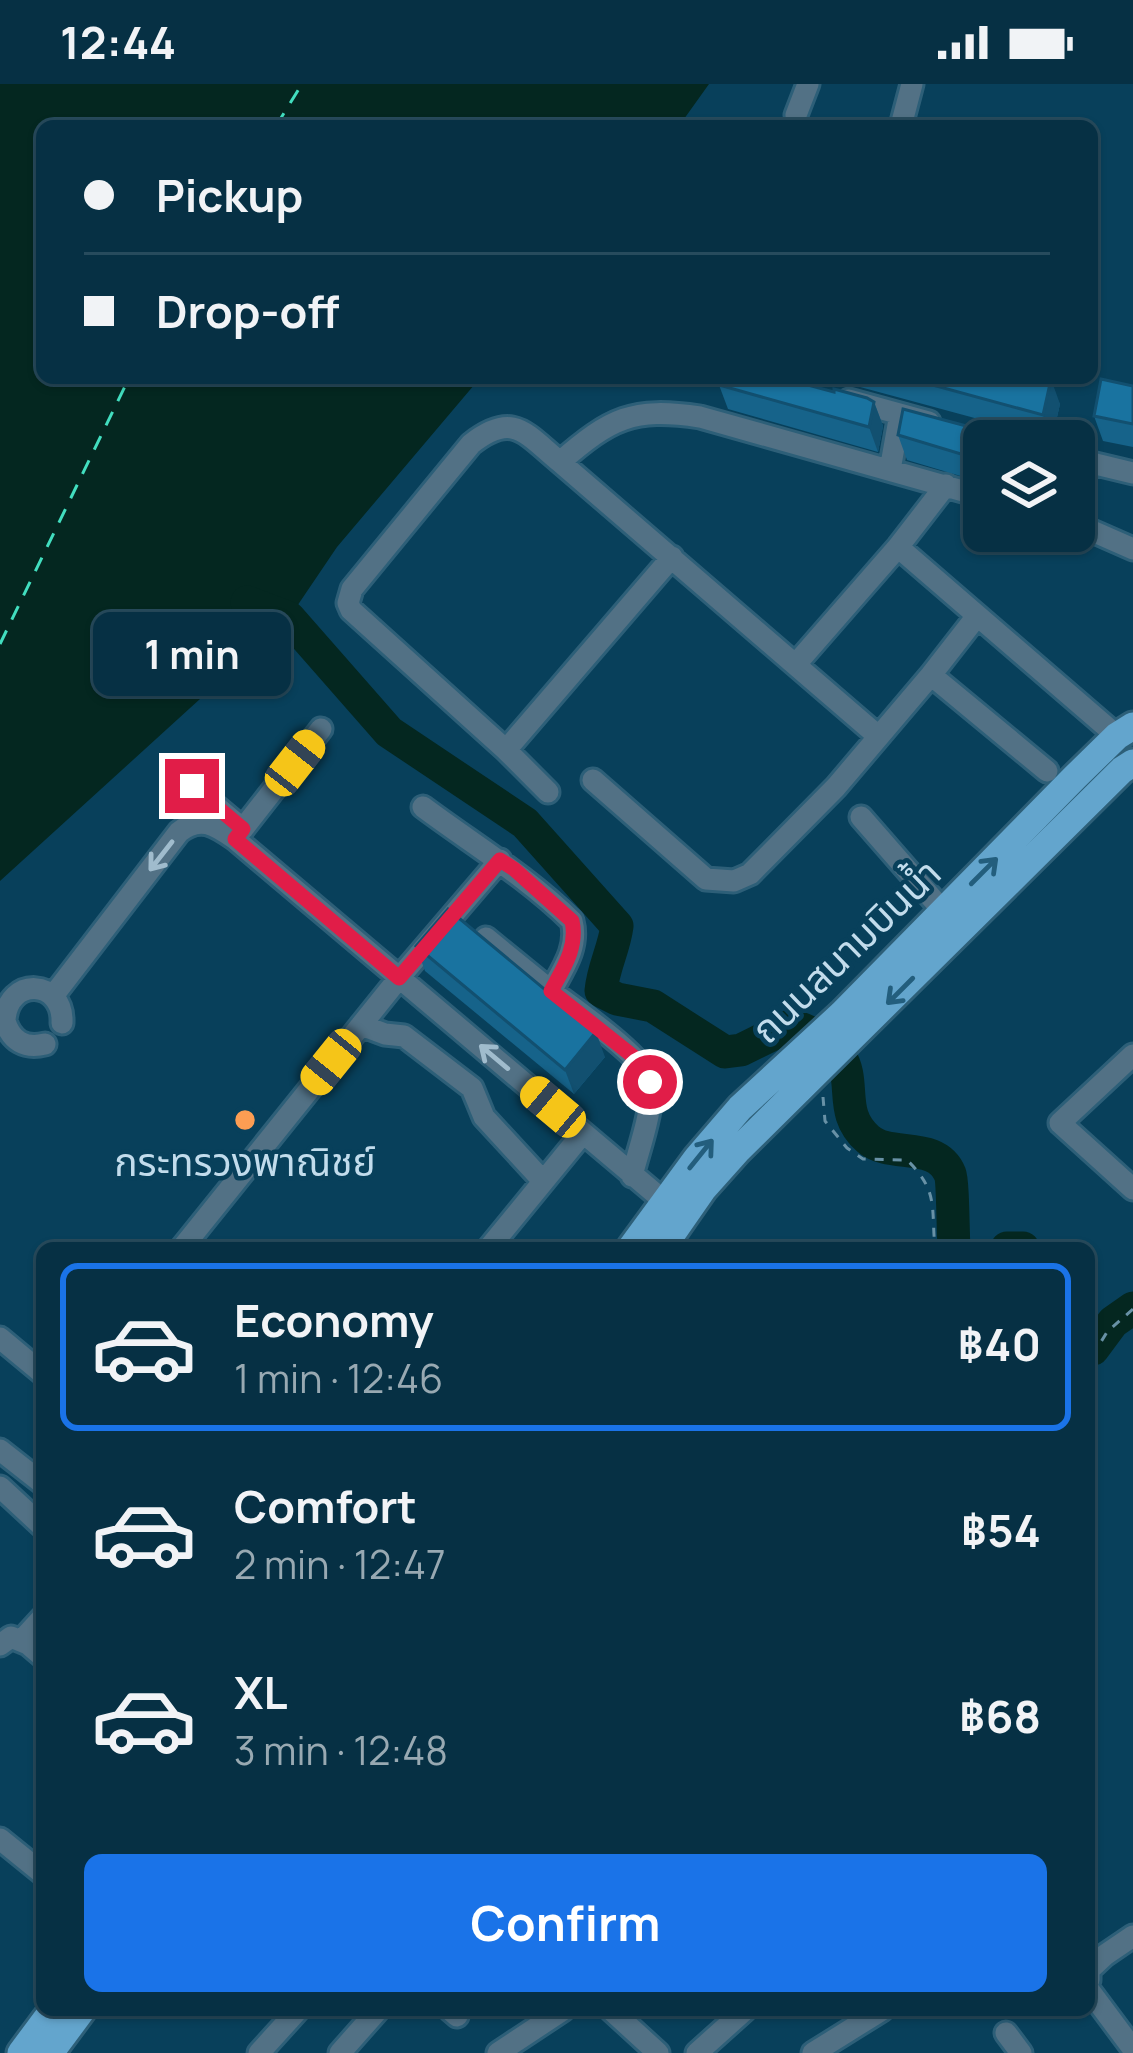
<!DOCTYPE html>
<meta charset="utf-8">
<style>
:root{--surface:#063044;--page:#0f384b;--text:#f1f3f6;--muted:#98a9b2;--line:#274b5d;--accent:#1a73e8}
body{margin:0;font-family:Manrope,"Noto Sans Thai",sans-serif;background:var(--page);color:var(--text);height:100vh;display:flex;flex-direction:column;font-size:45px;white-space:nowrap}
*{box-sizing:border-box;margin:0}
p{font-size:39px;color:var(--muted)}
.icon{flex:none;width:66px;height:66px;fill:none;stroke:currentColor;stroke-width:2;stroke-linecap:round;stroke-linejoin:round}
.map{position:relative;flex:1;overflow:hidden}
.drawer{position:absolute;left:36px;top:1158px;width:1059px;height:774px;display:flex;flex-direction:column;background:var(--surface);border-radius:18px;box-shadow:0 3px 9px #0004,0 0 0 3px var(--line)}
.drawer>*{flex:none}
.banner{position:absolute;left:36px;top:36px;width:1062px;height:264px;border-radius:18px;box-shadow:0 3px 9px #0004,0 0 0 3px var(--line);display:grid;align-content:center;height:264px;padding:0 48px;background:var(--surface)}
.controls{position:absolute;left:963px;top:336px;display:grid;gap:24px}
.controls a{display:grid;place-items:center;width:132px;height:132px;border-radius:18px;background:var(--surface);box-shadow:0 3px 9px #0004,0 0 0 3px var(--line);font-size:60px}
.end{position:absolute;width:54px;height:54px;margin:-27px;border:15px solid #e11d48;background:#fff;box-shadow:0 0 0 6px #fff}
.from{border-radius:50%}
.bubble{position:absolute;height:84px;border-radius:18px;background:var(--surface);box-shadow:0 3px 9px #0004,0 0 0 3px var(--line);font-size:39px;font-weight:700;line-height:84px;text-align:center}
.car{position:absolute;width:36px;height:72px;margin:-36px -18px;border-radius:15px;box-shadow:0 0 9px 3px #0007;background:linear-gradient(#f5c518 24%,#345 0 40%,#f5c518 0 76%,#345 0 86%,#f5c518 0)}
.banner b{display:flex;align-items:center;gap:42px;height:114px;font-size:45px}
.banner b+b{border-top:3px solid var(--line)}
.banner i{width:30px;height:30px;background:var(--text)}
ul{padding:21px 0 0;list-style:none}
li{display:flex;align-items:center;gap:36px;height:168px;margin:0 24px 18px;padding:0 24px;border:6px solid transparent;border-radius:18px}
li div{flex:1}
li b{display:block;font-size:45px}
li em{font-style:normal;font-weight:700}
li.on{border-color:var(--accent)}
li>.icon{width:108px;height:108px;stroke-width:1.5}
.cta{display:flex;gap:24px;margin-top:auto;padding:24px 48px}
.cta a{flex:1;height:138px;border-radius:18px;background:var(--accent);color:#fff;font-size:48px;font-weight:700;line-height:138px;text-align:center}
.status{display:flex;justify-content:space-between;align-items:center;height:84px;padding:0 60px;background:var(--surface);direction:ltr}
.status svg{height:33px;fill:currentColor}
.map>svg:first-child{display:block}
.water{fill:#042720}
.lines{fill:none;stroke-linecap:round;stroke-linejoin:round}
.river{stroke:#042720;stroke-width:33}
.ferry{stroke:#42debf;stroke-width:3;stroke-dasharray:15 12;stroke-linecap:butt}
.minor-casing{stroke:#2d5f78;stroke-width:27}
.major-casing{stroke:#2d5f78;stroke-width:33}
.path{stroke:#6891a6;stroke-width:3;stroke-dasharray:9 9;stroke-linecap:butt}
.minor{stroke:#527185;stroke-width:21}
.major{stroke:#63a5cd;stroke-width:27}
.wall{fill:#16638a}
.shaded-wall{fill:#125070}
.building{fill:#1973a0;stroke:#125070;stroke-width:3}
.oneway{stroke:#a0bccd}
.oneway2{stroke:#235e7d}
.route{stroke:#e11d48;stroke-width:15}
.poi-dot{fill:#fc9d53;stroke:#08405b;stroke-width:4.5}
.labels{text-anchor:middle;stroke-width:9;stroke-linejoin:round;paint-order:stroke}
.street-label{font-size:39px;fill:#c2dcec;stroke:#08405b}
.poi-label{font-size:39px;fill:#c2dcec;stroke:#08405b}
</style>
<div class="status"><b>12:44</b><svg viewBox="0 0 49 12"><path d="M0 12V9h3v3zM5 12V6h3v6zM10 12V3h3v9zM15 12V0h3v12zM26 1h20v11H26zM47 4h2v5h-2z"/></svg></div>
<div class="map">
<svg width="1133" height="1969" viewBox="0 0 1133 1969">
<rect width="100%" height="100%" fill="#08405b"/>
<path class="water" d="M0,0H709L679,42H42V294H480L337,463L289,534L0,797Z"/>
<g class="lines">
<path class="river" d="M247,518L289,534L389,648L525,739L617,842C614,865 603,884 601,907L617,915L653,922L725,968L741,966L792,941C882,972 825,1018 868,1055C890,1075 936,1056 950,1090C953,1097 953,1151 954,1164
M1007,1164H1023
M1089,1265H1093L1113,1238L1133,1224"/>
<path class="ferry" d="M276,42L302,0
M0,560L129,294"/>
<g class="minor-casing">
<path id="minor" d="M796,31L808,0
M902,38L912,0
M849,316L929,338
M1075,375L1133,389
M560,378C611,334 632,323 700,333L984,413
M890,386L900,330
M1074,439L1133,465
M1077,440L1086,378
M898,463L1117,652
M796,580L898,463L946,401
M931,591L1047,687
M506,666L672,473
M593,696L706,795L734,797L750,790L836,703L931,591L977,532
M192,702L243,745
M548,708L506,666L351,526L348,519L352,505L471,360C513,327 525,349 560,378L878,652
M423,723C474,761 526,792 572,837C579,863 563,885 551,907C572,923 646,974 650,997C655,1022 638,1067 632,1092
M861,733L944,828
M235,755L321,645
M486,854L551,907
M53,912L179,748C200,731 215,741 235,755L664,1117
M361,941L385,950L404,952L472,1004L484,1033L543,1097
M45,960C25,965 11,957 5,937C7,892 64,895 62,939
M1133,971L1060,1039L1133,1105
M182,1164L399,894L500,776
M489,1164L583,1049
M0,1254L42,1289
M0,1366L42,1399
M0,1403L42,1442
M21,1557L42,1534
M0,1561L11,1553L28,1560L42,1572
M0,1755L42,1789
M1089,1896V1886L1105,1871L1133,1852
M1089,1906L1133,1965
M450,1926L457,1932
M611,1926L658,1969
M1006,1949L1021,1969
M259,1969L298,1926
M340,1969L378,1926
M498,1969L563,1926
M697,1969L745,1926
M813,1969L882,1926"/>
</g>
<g class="major-casing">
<path id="major" d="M631,1164L697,1074L740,1024L842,930L1075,693L1117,652L1133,642
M662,1164L703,1105L737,1067L1122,686L1133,679
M21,1969L53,1926
M50,1969L82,1926"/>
</g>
<path class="path" d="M161,675L177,689
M823,1013L825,1037L847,1064L863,1075L907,1076C939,1107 931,1124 935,1164
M1089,1268L1096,1266L1107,1248L1133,1225"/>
<use href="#minor" class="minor"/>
<use href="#major" class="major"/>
</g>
<path class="wall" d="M847,294H1046L1060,320L1052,355L849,300Z
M719,301L874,318L883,342L878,368L728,325Z
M1133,302V363L1103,357L1094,332Z
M898,351L984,357V399L907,376Z
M416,862L605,973L574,1010L425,887Z"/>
<path class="shaded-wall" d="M1051,295L1060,320L1052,355L1043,331Z
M874,318L883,342L878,368L869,343Z
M596,948L605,973L574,1010L565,986Z"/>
<path class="building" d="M721,294H782L834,308V305L867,314L874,318L869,343L719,301Z
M907,294H1046L1051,295L1043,331Z
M1101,295L1133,302V340L1094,332Z
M903,325L1022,357H984V377L898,351Z
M448,825L596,948L565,986L416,862Z"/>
<defs><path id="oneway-shaft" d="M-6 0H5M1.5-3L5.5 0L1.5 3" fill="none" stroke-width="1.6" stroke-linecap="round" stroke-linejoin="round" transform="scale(3)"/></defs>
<g class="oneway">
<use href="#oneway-shaft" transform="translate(161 772) rotate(128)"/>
<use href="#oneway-shaft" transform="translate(494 973) rotate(-140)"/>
</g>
<g class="oneway2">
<use href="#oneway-shaft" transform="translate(984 787) rotate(-45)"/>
<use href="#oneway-shaft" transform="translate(900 907) rotate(135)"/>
<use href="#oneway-shaft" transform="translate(701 1070) rotate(-51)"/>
</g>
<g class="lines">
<path class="route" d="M192,702L243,745L235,755L399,894L500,776L514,785L572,837C578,863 563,885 551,907L639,977L650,998"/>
</g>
<circle class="poi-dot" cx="245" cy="1036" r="12"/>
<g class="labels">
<g class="street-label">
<text transform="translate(846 867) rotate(-44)" y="14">ถนนสนามบินน้ำ</text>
</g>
<g class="poi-label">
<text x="245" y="1092">กระทรวงพาณิชย์</text>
</g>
</g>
</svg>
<div class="controls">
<a><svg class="icon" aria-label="layers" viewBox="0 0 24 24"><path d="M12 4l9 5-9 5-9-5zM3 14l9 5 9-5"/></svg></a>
</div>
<i class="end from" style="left:650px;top:998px"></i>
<i class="end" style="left:192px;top:702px"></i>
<div class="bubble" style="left:93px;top:528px;width:198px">1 min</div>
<i class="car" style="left:295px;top:679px;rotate:38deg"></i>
<i class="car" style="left:331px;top:978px;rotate:219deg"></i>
<i class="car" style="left:553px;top:1023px;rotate:310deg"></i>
<div class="banner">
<b><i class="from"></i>Pickup</b>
<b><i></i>Drop-off</b>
</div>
<section class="drawer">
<ul>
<li class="on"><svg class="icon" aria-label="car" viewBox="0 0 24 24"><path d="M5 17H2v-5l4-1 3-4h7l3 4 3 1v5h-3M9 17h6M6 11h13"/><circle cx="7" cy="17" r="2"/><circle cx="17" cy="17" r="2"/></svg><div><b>Economy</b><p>1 min · 12:46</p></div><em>฿40</em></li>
<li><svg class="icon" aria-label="car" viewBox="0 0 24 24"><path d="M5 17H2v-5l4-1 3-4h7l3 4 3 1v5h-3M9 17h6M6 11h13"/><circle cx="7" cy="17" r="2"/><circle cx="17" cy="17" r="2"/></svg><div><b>Comfort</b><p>2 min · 12:47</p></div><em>฿54</em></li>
<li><svg class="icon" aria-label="car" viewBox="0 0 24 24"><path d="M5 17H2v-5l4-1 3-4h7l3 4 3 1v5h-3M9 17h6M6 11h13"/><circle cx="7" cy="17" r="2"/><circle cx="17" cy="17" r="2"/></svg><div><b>XL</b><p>3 min · 12:48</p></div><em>฿68</em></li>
</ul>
<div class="cta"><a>Confirm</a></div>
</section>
</div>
